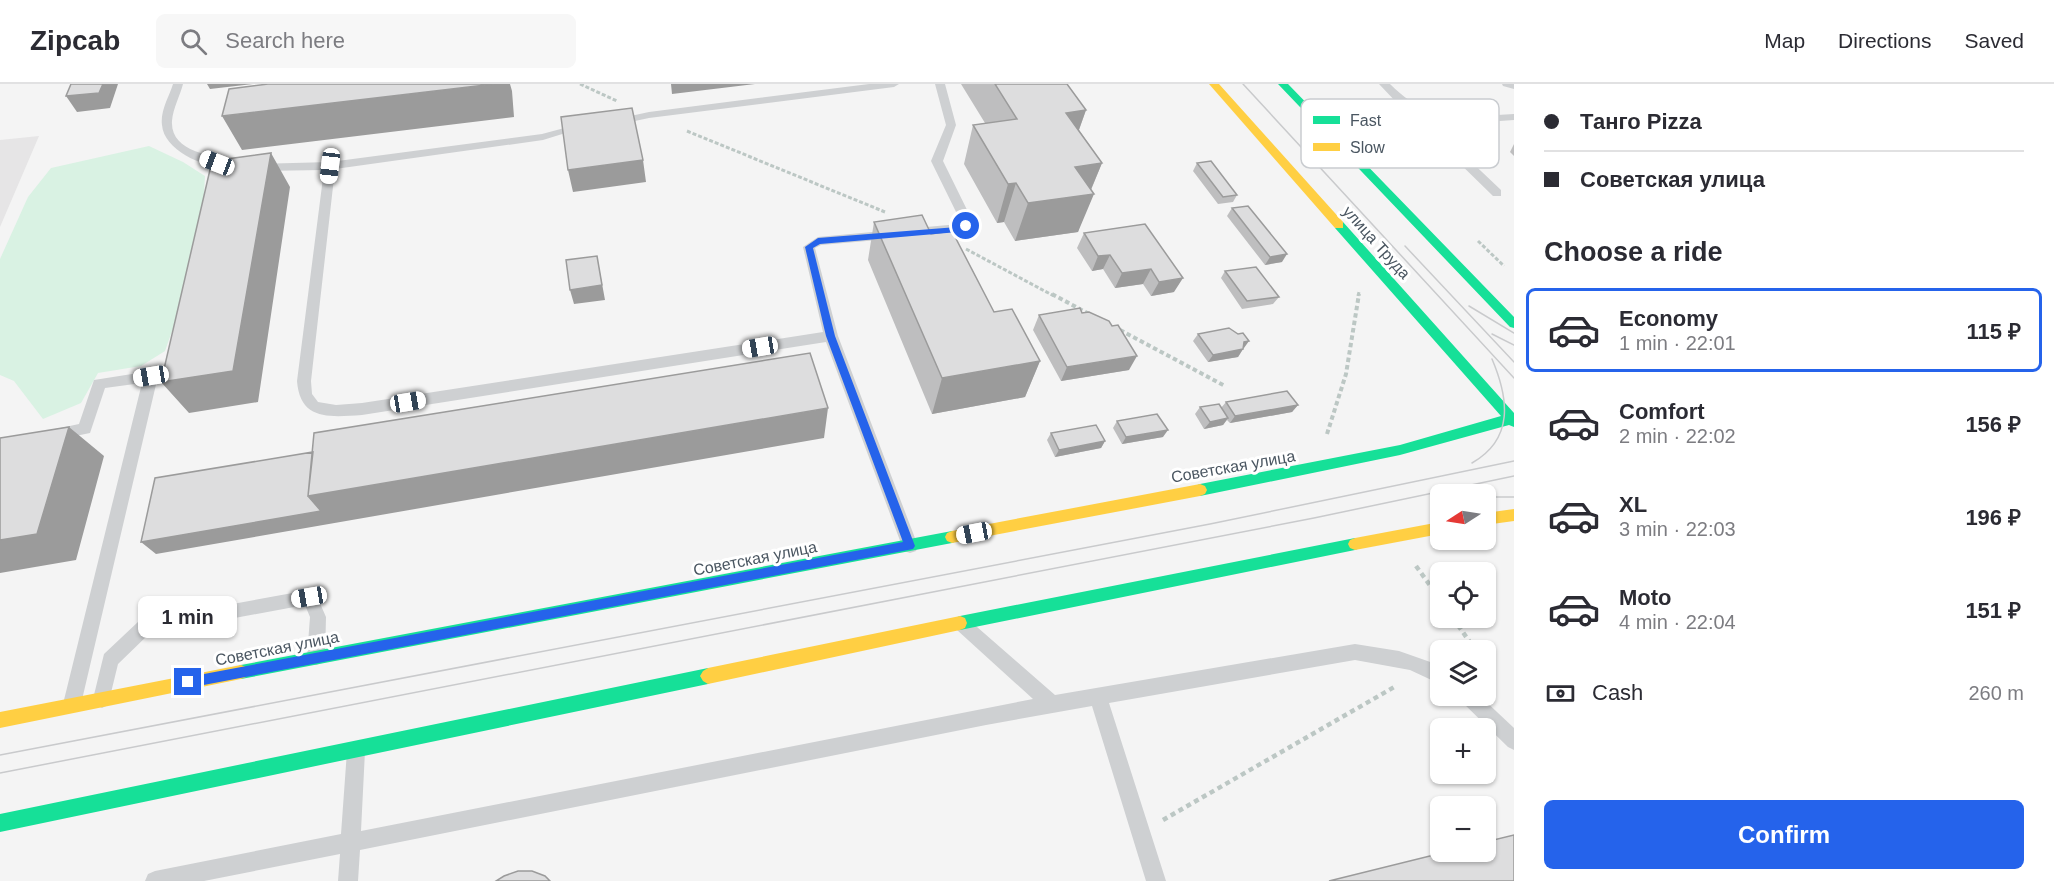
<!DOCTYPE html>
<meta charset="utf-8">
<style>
:root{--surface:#fff;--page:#f7f7f7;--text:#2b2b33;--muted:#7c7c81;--line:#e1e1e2;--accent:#2563eb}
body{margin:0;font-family:Arial,sans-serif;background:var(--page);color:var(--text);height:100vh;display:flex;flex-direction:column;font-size:22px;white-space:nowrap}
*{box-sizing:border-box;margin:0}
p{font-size:20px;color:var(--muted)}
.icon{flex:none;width:33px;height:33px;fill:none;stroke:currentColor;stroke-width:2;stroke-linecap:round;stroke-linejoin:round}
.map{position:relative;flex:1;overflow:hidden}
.drawer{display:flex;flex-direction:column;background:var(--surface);width:540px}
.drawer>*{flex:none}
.hud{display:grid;align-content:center;height:132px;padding:0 30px;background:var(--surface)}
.needle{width:39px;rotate:258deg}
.controls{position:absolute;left:1430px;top:400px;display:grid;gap:12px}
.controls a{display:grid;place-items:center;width:66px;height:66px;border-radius:9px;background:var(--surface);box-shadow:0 2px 4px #0004;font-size:30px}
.end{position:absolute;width:27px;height:27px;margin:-14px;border:8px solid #2563eb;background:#fff;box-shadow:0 0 0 3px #fff}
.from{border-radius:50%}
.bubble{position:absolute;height:42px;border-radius:9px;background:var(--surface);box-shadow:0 2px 4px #0004;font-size:20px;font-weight:700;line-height:42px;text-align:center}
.car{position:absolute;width:18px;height:36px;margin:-18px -9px;border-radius:8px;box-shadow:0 0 4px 2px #0007;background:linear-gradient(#fff 24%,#345 0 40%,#fff 0 76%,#345 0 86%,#fff 0)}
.hud b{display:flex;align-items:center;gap:21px;height:57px;font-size:22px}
.hud b+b{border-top:2px solid var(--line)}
.hud i{width:15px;height:15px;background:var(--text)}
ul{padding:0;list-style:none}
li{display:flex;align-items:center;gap:18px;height:84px;margin:0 12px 9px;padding:0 18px;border:3px solid transparent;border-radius:9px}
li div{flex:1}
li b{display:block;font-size:22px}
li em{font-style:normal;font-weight:700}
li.current{border-color:var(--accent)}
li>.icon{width:54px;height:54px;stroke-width:1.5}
h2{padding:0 30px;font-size:27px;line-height:72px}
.pay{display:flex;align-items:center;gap:15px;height:66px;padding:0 30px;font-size:22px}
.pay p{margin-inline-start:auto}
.action{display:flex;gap:12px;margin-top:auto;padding:12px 30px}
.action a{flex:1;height:69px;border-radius:9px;background:var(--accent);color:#fff;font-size:24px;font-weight:700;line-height:69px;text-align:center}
header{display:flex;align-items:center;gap:36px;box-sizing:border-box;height:84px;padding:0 30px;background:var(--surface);border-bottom:2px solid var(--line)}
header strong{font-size:28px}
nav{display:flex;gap:33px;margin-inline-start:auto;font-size:21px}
.search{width:420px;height:54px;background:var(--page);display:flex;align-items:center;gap:15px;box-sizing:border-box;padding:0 21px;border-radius:9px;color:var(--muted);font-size:22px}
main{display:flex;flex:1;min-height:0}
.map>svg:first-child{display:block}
.education{fill:#e6e5e6}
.green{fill:#d9f2e3}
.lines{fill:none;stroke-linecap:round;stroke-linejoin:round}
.path-far2{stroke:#bcc7c4;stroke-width:3;stroke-dasharray:4 2;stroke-linecap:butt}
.path-far1{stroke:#bcc7c4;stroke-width:4;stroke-dasharray:4.5 3;stroke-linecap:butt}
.path{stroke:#bcc7c4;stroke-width:4.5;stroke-dasharray:5 4;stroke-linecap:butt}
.lane{fill:#ced0d2;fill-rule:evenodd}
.fast{fill:#16e098;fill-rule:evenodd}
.slow{fill:#ffcf43;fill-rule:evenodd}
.tram{stroke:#c9cacc;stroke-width:1.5}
.wall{fill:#bebebf}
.shaded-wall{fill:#9b9b9b}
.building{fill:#ddddde;stroke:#9b9b9b;stroke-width:1.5}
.route{fill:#2563eb}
.labels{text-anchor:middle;stroke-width:6;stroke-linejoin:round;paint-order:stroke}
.street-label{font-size:16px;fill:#4a5661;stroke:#fff}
.key{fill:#fff;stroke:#c9ccd0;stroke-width:1.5}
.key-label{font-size:16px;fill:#4a5661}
</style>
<header>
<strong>Zipcab</strong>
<div class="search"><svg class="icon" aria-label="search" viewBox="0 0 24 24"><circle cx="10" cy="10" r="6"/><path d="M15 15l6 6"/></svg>Search here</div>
<nav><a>Map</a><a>Directions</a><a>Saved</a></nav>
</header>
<main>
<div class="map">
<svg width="1514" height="797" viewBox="0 0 1514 797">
<rect width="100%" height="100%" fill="#f4f4f4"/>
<path class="education" d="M39,52L0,143V144V56Z"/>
<path class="green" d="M149,62L183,78L205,92L203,127L186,207L165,267L141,282L98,289L81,319L43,335L14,297L0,291V175L28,113L51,84Z"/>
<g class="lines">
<path class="path-far2" d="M580,0L617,17
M687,47L885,128
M1478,157L1504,182
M966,165L1054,212
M1358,212L1359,208"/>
<path class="path-far1" d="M1052,210L1089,230
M1120,246L1225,302
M1327,350L1346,290L1359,210"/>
<path class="path" d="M1416,482L1440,515
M1453,534L1476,567
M1163,736L1396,602"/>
<path class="lane" d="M173,0H183C180,12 173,24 172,37C170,68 212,72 234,77V83C210,87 164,68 162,41C160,27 169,13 173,0Z
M869,0H899L894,3L649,34L616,41L611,38L612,36L649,28Z
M935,0H945L956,41L943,77L972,136L969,145L958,149L821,161L815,164L838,252L918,462L916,467L910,469L904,467L902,462L826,258L362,331C330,333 300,337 297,297L324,86L260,87L256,86V80L330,78L542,50L583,39L588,42L543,56L335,85L311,297L312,310L318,318L336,321L362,319L823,248L803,163L818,153L959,140L960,136L931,77L946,41Z
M1379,0H1390C1430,40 1462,33 1514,30V36C1484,38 1453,41 1423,32L1501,106V112H1493L1409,30V26L1398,20Z
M1502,0H1514V5L1503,2Z
M151,287L158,292L81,620L78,626L72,629L66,626L63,620L142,299L105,304L90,349L56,356L51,354L49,350L51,346L79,340L94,296Z
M309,506L315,508L326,533L325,573L322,579L316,581L310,579L307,573L310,533L305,521L149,550L118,580L108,621L102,624L96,621L93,615L104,570L139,537Z
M963,533L969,536L1055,611L1355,560L1399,567L1436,580L1440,582V600L1410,586L1355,576L1109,619L1166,797H1146L1092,622L986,641L360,766L358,797H338L340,770L204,797H145L148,790L155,787L341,750L347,667L350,661L356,658L362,661L365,667L361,747L1033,615L957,546L955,541L957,536Z
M1459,612H1480L1514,644V666L1508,663L1462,618Z"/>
<path class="fast" d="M1278,0H1288L1514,233V244L1510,243Z
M1339,137L1343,138L1514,329V343L1509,341L1400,371L1200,412L1195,410L1193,406L1195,402L1200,400L1400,361L1501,332L1335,144V138Z
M952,447L957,449L959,453L957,457L952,459L241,595L236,593L233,588L236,583L241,581Z
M1355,454L1360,456L1362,460L1360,464L1355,466L960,546L955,544L953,539L955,534L960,532Z
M708,584L713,587L716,592L713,597L708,600L0,748V730Z"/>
<path class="slow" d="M1209,0H1219L1343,138V144H1335Z
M1200,400L1205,402L1207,406L1205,410L1200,412L952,459L947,457L945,453L947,449L952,447Z
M1514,425V437L1485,441V429Z
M1440,438V450L1355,466L1350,464L1348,460L1350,456L1355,454Z
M960,532L965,534L967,539L965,544L960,546L708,600L703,597L700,592L703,587L708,584Z
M241,581L246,583L249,588L246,593L241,595L0,644V628Z"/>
<path class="tram" d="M1243,0L1514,294
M1405,162L1514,278
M1469,222L1514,249
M1492,250L1514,261
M1472,379C1514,355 1509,315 1492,275
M1485,413H1514
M0,671L1210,440L1514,377
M0,689L1314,434L1514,392"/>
</g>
<path class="wall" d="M961,0H1067L1086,26L1079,46L1102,79L1091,106L1078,148L1015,157L1004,138L997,139L964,80L973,41L985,39Z
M1514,60V72L1510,68Z
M1197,79L1237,111L1233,118L1218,120L1193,87Z
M1232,124L1282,178L1265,181L1227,132Z
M874,138L931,150L994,228L1040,277L1025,313L932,330L868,176Z
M1145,140L1174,208L1151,212L1143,200L1115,204L1103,185L1092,187L1077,164L1084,149Z
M1225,187L1279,213L1273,220L1242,225L1221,194Z
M1082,229L1129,286L1061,297L1033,246L1039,231Z
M1198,250L1243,265L1238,273L1208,278L1193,257Z
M1226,318L1298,321L1292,328L1230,339L1227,336L1223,341L1204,345L1195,330L1200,323L1221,324Z
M1117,337L1163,353L1122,360L1113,344Z
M1051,349L1105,357L1101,364L1055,373L1047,356Z"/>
<path class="shaded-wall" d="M103,0H118L110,24L77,28L66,12Z
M207,0H253L210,5Z
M494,0H510L512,7L514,33L242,66L222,32Z
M671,0H755L672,10Z
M1086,26L1072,65L1066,29Z
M271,69L290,103L258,318L189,329L161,298Z
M643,76L646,98L573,108L568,86Z
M1102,79L1089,110H1094L1078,148L1015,157L1028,119L1075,83Z
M1016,99L1004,138L997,139L1008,100Z
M1287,170L1282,178L1265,181L1270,173Z
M1110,171L1103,185L1092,187L1098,172Z
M597,172L605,216L574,220L570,206Z
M1151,185L1143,200L1115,204L1122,189Z
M1183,194L1174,208L1151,212L1159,198Z
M1249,257L1244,264V258Z
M1243,265L1238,273L1208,278L1213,271Z
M1137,272L1129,286L1061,297L1067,283Z
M1040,277L1025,313L932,330L942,294Z
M1298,321L1292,328L1230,339L1235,332Z
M828,324L824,354L156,470L141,458L308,412Z
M1228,334L1223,341L1204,345L1210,338Z
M69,343L104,372L76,476L0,489V456Z
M1168,346L1163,353L1122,360L1126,353Z
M1105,357L1101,364L1055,373L1059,366Z"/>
<path class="building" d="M71,0H103L99,9L66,12Z
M268,0H494L222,32L229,5Z
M995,0H1067L1086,26L1066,29L1102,79L1075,83L1094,110L1028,119L1016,99L1008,100L973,41L1017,35Z
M632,24L643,76L568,86L561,33Z
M271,69L233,287L161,298L212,77Z
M1211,77L1237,111L1223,113L1197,79Z
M1248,122L1287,170L1270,173L1232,124Z
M922,131L931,150L952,147L994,228L1012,225L1040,277L942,294L874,138Z
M1145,140L1183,194L1159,198L1151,185L1122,189L1110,171L1098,172L1084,149Z
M597,172L602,201L570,206L566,176Z
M1256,183L1279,213L1247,217L1225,187Z
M1080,224L1082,229L1089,228L1109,237L1112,242L1118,241L1137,272L1067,283L1039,231Z
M1229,244L1238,250L1243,249L1249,257L1244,258L1243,265L1213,271L1198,250Z
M810,269L828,324L308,412L314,349Z
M1287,307L1298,321L1235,332L1226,318Z
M1219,320L1228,334L1210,338L1200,323Z
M1157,330L1168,346L1126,353L1117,337Z
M1096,341L1105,357L1059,366L1051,349Z
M69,343L37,450L0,456V354Z
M313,368L308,412L321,427L141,458L155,394Z
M1514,751V797H1329L1446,768H1485V758Z
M518,787H532L545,792L550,797H496L504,792Z"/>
<path class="route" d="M966,139L968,140V144L958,148L820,160L813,164L835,252L915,462L913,465L188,604L184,602V594L188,593L903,458L826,252L805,163L818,154L957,143Z"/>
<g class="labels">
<g class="street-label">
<text transform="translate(1377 158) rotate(48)" y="6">улица Труда</text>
<text transform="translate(1233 382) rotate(-10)" y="6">Советская улица</text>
<text transform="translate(755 474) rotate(-11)" y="6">Советская улица</text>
<text transform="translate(277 564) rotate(-11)" y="6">Советская улица</text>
</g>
</g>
<rect x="1301" y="15" width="198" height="69" rx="9" class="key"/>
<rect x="1313" y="32" width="27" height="8" fill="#16e098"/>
<rect x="1313" y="59" width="27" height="8" fill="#ffcf43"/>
<g class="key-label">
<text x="1350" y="42">Fast</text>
<text x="1350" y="69">Slow</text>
</g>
</svg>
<div class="controls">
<a><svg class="needle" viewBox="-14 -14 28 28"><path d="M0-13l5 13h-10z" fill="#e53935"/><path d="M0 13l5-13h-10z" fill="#7c7c81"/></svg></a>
<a><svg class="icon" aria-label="locate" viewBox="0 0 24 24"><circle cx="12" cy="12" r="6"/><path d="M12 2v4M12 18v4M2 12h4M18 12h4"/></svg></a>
<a><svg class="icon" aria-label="layers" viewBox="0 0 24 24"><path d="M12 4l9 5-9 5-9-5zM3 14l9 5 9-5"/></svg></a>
<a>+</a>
<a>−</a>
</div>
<i class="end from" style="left:966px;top:142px"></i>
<i class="end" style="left:188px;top:598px"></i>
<div class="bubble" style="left:138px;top:512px;width:99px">1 min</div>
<i class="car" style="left:217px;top:79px;rotate:291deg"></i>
<i class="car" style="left:330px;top:82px;rotate:187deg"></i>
<i class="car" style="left:760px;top:263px;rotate:261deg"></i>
<i class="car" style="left:151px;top:292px;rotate:261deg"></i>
<i class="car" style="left:408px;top:318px;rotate:81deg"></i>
<i class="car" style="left:974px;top:449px;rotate:259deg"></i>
<i class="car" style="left:309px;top:513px;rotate:260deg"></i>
</div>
<section class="drawer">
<div class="hud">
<b><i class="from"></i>Танго Pizza</b>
<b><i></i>Советская улица</b>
</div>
<h2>Choose a ride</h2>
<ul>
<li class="current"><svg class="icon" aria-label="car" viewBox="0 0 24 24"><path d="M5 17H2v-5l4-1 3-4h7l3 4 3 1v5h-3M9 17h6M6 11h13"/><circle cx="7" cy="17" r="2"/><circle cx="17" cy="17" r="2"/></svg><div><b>Economy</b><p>1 min · 22:01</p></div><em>115 ₽</em></li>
<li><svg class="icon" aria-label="car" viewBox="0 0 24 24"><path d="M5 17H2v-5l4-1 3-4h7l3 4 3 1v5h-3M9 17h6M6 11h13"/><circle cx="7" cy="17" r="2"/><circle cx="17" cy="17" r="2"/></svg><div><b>Comfort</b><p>2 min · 22:02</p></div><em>156 ₽</em></li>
<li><svg class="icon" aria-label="car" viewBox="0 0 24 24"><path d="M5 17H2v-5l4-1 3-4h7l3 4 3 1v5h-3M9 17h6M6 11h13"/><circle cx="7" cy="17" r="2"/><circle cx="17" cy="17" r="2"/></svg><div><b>XL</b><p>3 min · 22:03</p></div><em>196 ₽</em></li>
<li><svg class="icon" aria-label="car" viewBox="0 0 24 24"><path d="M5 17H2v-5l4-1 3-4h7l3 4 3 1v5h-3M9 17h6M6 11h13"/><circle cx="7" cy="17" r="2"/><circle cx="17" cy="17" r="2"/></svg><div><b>Moto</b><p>4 min · 22:04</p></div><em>151 ₽</em></li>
</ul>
<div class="pay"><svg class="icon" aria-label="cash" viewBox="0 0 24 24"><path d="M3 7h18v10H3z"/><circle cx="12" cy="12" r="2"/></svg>Cash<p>260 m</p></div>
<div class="action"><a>Confirm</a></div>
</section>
</main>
